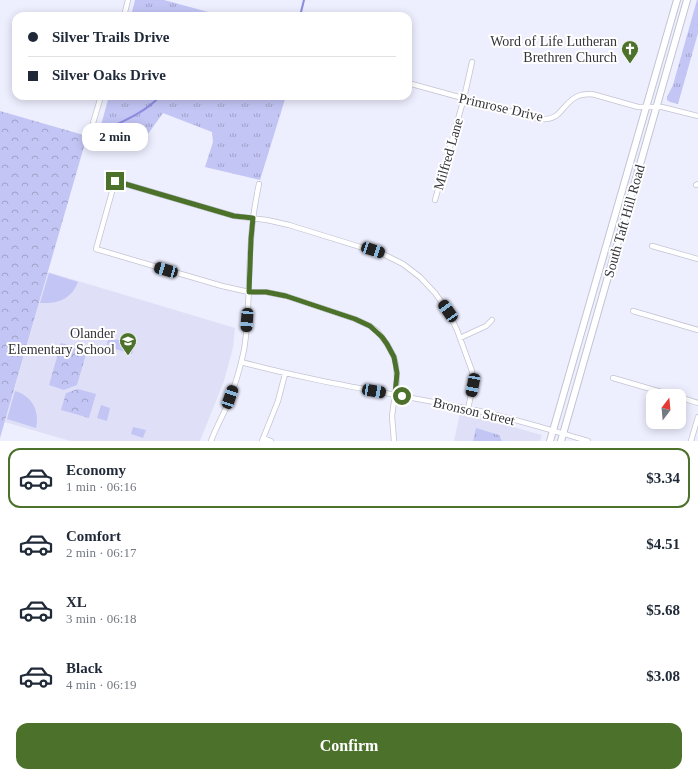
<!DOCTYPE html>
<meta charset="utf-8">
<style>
:root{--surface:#fff;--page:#f6f6f7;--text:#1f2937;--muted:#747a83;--line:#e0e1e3;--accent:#4b712b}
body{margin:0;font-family:Georgia,serif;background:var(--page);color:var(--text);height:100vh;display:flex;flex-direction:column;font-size:15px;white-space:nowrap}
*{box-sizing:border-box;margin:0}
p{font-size:13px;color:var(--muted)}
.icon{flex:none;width:22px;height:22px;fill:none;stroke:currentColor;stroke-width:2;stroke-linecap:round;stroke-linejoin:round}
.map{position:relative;height:441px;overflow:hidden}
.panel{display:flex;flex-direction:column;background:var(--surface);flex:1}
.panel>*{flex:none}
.guide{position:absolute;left:12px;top:12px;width:400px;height:88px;border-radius:12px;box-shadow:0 2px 10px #0003;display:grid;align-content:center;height:88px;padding:0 16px;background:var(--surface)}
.needle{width:26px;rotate:16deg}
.controls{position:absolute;left:646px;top:389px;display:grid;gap:8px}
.controls a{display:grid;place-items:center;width:40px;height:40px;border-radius:8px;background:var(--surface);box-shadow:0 2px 10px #0003;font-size:20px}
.end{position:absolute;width:18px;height:18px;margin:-9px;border:5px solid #4b712b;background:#fff;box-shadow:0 0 0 2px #fff}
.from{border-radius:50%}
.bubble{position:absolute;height:28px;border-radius:12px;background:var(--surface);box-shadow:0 2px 10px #0003;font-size:13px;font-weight:800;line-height:28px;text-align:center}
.car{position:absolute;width:12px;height:24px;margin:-12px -6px;border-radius:5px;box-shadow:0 0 3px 1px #0007;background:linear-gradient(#222 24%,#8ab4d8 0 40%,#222 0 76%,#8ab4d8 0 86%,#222 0)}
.guide b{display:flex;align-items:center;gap:14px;height:38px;font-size:15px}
.guide b+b{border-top:1px solid var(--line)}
.guide i{width:10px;height:10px;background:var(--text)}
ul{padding:7px 0 0;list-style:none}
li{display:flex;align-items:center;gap:12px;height:60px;margin:0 8px 6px;padding:0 8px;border:2px solid transparent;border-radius:12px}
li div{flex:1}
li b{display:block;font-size:15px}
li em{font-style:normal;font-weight:800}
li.active{border-color:var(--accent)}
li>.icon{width:36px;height:36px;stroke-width:1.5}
.primary-button{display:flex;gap:8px;margin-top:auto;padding:8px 16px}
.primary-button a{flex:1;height:46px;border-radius:12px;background:var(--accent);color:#fff;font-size:16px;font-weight:800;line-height:46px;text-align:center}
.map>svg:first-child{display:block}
.built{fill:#dfe0f7}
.grass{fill:url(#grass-tufts)}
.park{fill:url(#park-crowns)}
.garden{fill:#c3c5f5}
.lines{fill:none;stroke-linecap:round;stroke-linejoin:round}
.stream{stroke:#8d8ce0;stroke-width:2}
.minor-casing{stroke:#c3c4d3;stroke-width:6}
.secondary-casing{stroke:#c3c4d3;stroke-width:8}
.minor{stroke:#fff;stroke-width:4.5}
.secondary{stroke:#fff;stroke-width:6}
.route{stroke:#4b712b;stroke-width:5}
.labels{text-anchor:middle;stroke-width:4;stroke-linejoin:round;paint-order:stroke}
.poi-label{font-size:14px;fill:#34343a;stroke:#fff;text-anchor:end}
.street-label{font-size:14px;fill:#34343a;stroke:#fff}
</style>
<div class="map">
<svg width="698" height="441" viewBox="0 0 698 441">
<defs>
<pattern id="grass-tufts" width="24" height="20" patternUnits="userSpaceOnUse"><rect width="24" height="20" fill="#c3c5f5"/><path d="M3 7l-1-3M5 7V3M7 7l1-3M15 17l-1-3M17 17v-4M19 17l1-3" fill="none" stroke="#9fa1c7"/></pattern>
<pattern id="park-crowns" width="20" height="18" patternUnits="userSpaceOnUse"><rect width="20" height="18" fill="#c3c5f5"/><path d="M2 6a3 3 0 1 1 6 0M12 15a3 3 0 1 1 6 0" fill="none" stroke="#9fa1c7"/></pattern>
</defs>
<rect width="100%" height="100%" fill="#edeefe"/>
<path class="built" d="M48,272L235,328L233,348L224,381L200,441H70L5,422Z
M460,413L485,419L542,435L540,441H454Z"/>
<path class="grass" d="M135,0H164L223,16H131Z
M697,0H698V33L678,104L670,102L667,100V97L673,85Z
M109,96H286L260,180L205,167L213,142L212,132L163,113L148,134L140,140L133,142L105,134L100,129Z
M476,428L499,435L502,441H473Z"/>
<path class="park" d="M0,111L87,136L0,438Z
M61,343L87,351L77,385L64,390L49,385Z
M78,389L96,394L89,418L61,410L66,393Z"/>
<path class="garden" d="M49,273L78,282C71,299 59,304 40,303Z
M109,337L121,341L119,350L106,346Z
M122,340L135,344L132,354L119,350Z
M15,391C32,396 40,411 36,428L7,419Z
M101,405L110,408L107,421L97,418Z
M133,427L146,430L143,438L131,434Z"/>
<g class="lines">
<path class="stream" d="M300,16L304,0
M103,131C122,122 146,112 160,96
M93,136L97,134"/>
<g class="minor-casing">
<path id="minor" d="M124,16L128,0
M408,83L539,119C562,121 560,106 576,97C581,94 586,94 592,94L638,107H662L698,116
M93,123L101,96
M696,185L698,184
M435,200L464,98L472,62
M652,246L698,259
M633,311L698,330
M460,338L486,326L492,320
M241,362C315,382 390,393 465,408C506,416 547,429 588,441
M613,378L675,396
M679,397L698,403
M263,438L271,441
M211,441C215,430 221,419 226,408C234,389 240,370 244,350C250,314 248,277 251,241C252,221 255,203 259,184
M262,441L278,401L285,374
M394,441L392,416L397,380L396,365L394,357L387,344L378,332L370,326L355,319L286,296L266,292H249L222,286L96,249L115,181L234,216L267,220L289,225L383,254L403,264L420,277L435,293L448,311L457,330L472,371L473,385L468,409
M691,441L698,417"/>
</g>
<g class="secondary-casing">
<path id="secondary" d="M550,441L677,0
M561,441L687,0"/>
</g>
<use href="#minor" class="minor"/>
<use href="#secondary" class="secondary"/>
</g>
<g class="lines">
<path class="route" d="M115,181L234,216L253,218L251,239L249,292H266L286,296L355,319L370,326L382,337L387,344L394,357L397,373L395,395L402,396"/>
</g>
<defs>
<g id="church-pin" transform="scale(0.9)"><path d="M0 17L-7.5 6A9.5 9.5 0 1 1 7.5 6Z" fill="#4b712b" stroke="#fff"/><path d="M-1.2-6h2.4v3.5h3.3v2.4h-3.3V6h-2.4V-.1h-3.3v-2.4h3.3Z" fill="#fff"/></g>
<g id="school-pin" transform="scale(0.9)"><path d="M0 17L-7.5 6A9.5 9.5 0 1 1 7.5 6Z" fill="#4b712b" stroke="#fff"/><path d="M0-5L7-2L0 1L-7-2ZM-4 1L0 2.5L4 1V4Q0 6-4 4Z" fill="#fff"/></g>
</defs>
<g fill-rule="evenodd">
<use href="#church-pin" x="630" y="49"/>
<use href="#school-pin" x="128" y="341"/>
</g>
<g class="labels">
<g class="poi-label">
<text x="617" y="46">Word of Life Lutheran<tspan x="617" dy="16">Brethren Church</tspan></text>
<text x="115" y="338">Olander<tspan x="115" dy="16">Elementary School</tspan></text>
</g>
<g class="street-label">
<text transform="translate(501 107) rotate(13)" y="5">Primrose Drive</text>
<text transform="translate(448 154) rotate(-74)" y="5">Milfred Lane</text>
<text transform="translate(624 221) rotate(-74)" y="5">South Taft Hill Road</text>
<text transform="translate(474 411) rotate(13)" y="5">Bronson Street</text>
</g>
</g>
</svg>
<div class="controls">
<a><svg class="needle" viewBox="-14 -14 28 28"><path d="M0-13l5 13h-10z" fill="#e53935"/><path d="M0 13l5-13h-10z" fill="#747a83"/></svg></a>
</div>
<i class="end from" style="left:402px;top:396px"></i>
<i class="end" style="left:115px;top:181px"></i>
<div class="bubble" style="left:82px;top:123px;width:66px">2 min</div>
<i class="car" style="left:373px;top:250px;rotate:108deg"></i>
<i class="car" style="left:166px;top:270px;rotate:286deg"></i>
<i class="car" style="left:448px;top:311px;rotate:325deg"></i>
<i class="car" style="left:247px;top:320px;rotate:184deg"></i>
<i class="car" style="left:473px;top:385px;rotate:191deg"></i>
<i class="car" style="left:374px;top:391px;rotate:100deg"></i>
<i class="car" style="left:230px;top:397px;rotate:19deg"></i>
<div class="guide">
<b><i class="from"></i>Silver Trails Drive</b>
<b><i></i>Silver Oaks Drive</b>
</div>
</div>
<section class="panel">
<ul>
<li class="active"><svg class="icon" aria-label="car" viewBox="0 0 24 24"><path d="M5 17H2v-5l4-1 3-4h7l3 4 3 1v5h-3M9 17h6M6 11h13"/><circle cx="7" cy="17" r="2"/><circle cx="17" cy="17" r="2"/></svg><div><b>Economy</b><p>1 min · 06:16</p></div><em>$3.34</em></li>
<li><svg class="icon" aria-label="car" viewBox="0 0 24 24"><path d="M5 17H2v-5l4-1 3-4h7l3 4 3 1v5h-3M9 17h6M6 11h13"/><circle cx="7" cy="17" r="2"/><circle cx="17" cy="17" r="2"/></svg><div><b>Comfort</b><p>2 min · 06:17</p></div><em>$4.51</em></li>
<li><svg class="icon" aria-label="car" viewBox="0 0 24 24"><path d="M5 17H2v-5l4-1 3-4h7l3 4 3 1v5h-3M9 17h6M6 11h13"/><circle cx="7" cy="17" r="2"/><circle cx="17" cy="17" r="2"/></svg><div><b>XL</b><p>3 min · 06:18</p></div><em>$5.68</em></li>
<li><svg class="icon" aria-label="car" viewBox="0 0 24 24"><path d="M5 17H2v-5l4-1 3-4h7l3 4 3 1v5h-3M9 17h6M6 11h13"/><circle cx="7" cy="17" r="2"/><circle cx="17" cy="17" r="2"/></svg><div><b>Black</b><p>4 min · 06:19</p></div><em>$3.08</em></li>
</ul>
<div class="primary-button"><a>Confirm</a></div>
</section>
